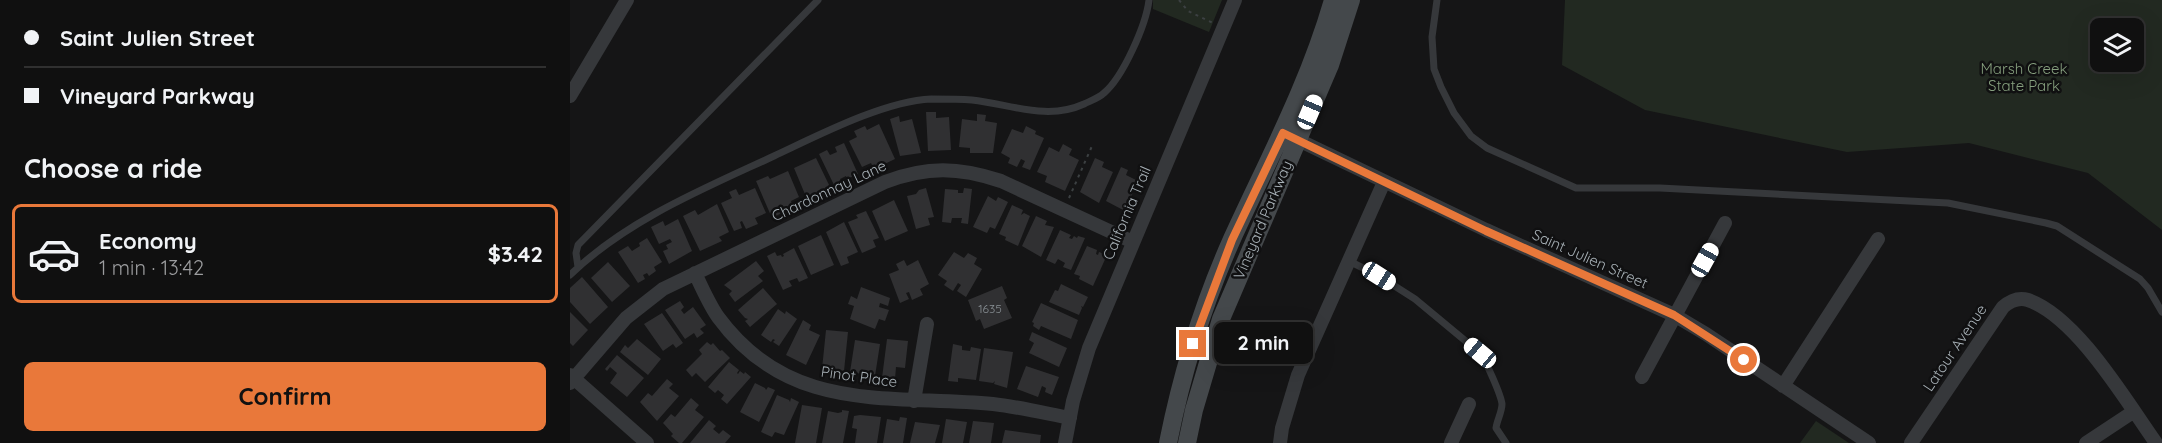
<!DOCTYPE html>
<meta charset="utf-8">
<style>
:root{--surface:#101010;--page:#1e1e1e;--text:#f1f3f6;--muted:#9c9d9f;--line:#303030;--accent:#e9783a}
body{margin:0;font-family:Quicksand,sans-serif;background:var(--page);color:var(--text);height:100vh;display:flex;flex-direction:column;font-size:22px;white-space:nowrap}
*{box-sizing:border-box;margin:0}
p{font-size:20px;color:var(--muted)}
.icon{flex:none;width:33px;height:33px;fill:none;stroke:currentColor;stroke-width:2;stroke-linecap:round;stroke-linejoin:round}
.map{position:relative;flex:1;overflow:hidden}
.panel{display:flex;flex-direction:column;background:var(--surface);width:570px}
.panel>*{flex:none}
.guide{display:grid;align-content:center;height:132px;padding:0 24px;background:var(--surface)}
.buttons{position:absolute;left:1520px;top:18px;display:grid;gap:12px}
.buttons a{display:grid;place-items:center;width:54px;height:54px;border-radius:9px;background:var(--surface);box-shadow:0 6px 24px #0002,0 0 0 2px var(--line);font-size:30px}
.end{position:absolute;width:27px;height:27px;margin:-14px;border:8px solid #e9783a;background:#fff;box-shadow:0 0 0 3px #fff}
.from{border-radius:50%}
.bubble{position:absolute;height:42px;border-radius:9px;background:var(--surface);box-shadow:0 6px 24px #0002,0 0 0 2px var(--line);font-size:20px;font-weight:800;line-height:42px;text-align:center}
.car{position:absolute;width:18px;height:36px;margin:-18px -9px;border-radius:8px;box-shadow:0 0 4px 2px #0007;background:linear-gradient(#fff 24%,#345 0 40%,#fff 0 76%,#345 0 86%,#fff 0)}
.guide b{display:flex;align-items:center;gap:21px;height:57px;font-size:22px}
.guide b+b{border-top:2px solid var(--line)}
.guide i{width:15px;height:15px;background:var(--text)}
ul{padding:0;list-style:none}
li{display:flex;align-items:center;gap:18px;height:99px;margin:0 12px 9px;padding:0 12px;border:3px solid transparent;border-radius:9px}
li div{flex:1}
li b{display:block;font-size:22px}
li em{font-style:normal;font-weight:800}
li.on{border-color:var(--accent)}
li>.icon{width:54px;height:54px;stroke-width:1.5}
h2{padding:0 24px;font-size:27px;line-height:72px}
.button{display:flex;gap:12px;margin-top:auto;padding:12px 24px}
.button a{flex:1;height:69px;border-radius:9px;background:var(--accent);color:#111;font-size:24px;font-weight:800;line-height:69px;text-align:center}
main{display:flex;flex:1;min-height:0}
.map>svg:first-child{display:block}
.green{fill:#222921;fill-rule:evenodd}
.building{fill:#303032}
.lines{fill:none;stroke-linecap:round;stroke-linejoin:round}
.path{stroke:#3c4042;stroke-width:2;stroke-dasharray:3 4.5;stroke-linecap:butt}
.lane{stroke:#36383b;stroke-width:7}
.street{stroke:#36383b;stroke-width:14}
.secondary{stroke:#44484b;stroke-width:18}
.route{stroke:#e9783a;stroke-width:8}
.labels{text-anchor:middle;stroke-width:5;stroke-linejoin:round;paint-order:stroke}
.number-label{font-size:12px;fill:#899095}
.park-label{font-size:15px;fill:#87a07f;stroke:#101011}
.street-label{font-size:15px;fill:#a7b0b6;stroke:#101011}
</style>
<main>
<section class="panel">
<div class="guide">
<b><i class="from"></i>Saint Julien Street</b>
<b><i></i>Vineyard Parkway</b>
</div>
<h2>Choose a ride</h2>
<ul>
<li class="on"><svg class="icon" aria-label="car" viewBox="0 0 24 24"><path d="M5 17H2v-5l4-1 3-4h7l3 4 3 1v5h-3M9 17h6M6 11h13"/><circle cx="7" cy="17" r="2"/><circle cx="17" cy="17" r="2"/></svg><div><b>Economy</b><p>1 min · 13:42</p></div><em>$3.42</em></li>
</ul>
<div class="button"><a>Confirm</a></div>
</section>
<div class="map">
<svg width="1592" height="443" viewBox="0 0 1592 443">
<rect width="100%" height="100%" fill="#151516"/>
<path class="green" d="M583,0H652L639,32L583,9Z
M995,0H1592V230L1518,173L1399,143L1277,152L1075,110L992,65ZM1530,28H1563V62H1530Z
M1246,421L1279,443H1230Z"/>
<path class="building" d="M356,112H366V118L379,117L381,150L358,151Z
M407,114L416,115L415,121L427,123L423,153H400V148L389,147L392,119L407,121Z
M329,116L330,122L342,119L351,153L330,156L320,119Z
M309,124L325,159L304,169L301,163L292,167L279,141L287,137L284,131L295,126L297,130Z
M456,126L466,131L465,134L474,138L460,170L452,167L455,161L451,159L447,167L438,163L440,158L431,153L442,129L453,133Z
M274,143L288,174L277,179L276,176L270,179L272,184L265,187L249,154L257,150L260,155L267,152L265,147Z
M493,144L502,149L499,155L509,160L495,191L475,182L477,176L467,172L479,147L489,152Z
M246,158L260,187L237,199L224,168Z
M525,158L534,162L532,167L543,172L529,203L510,192Z
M551,167L558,170L556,175L568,181L555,211L536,201Z
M218,171L229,197L221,201L223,207L202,218L186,181L198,176L200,179Z
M185,188L196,213L185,218L188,224L176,229L172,221L170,222L172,228L164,231L151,203L162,198L159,192L166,189L169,195Z
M356,188L364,217L358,218L360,225L346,229L337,196L346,194L349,190Z
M394,188L402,189L398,224L391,223L392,218H382L381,223L372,222L375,189L388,190V193H393Z
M418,196L426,201L428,197L438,202L425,229L420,227L417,233L403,227Z
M324,200L338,231L315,241L302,211Z
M147,204L159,232L149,237L152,241L130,251L113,216L125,210L128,215Z
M442,205L453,210L451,215L454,213L460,216L448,246L435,240L436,237L429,234Z
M296,211L309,238L303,240L306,247L292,253L278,222L288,218L286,215Z
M466,216L477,221L475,225L484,227L471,257L452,246Z
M108,219L122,251L99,264L93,251L98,249L96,245L102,242L100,239L89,244L81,227L93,221L95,226Z
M274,222L288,252L277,257L279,263L271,266L256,232Z
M490,230L501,235L499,238L502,239L504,236L507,238L508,236L515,238L501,270L493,267L495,263L488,259L485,264L476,260Z
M251,235L264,265L241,275L228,246Z
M77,238L92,262L84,267L86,271L79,276L77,273L73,275L75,279L68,283L48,252L58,246L62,251L70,246L69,243Z
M517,246L527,250L526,254L528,255L529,252L537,255L523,286L509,279L510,276L504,274Z
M224,248L238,278L229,282L227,278L219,281L222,286L213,290L197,256L205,252L207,256L211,255L212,257L214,256L213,254Z
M384,252L394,258L398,253L407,258L404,264L412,269L396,297L387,291L391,285L388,283L383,291L374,285L377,281L368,275Z
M334,260L337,266L348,260L359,284L350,289L353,295L342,300L339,292L336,293L339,299L330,303L319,274L329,270L326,264Z
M186,261L194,271L188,276L193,281L165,302L159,294L162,291L154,285Z
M38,262L60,286L42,302L21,278Z
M12,277L38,307L20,324L0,302V288Z
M491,284L518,297L513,307L511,306L512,308L509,315L479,302L485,290L488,291Z
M432,286L437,298L434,300L442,318L414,329L410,319L406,321L398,300Z
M291,287L320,298L318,306L310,303L309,307L319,310L315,321L309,319L305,329L280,319L284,306L278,304L281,296L287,299Z
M193,288L207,304L180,327L175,321L178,319L175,318L168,310Z
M110,301L114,307L111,310L114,314L123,307L136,325L130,329L134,333L127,338L124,333L115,339L95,310Z
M471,303L508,320L501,339L471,326L469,330L463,326L464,323L462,322Z
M208,309L215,314L216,311L227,319L209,346L203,342L205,340L203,339L201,342L191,335Z
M0,312L18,330L3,346L0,343Z
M92,313L113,343L106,348L103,344L93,351L74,324Z
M233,320L241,325L239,330L250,335L236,365L216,355Z
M256,330L278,332L274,371L252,369Z
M462,332L497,348L489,367L459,353L464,343L459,340Z
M67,339L91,359L78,375L50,352L55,345L58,348Z
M317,339L338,341L335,368L326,367L325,379L312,378Z
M285,340L310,344L305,376L280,372Z
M137,342L141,345L143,343L150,351L152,350L160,358L135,382L126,373L122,377L116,370L132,354L129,350Z
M383,344L392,346V350L400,351L401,347L411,349L406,380L388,378V382L378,381Z
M414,348L443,352L437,388L424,384L425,381L423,383L409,381Z
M47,355L74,378L57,397L40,383L47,373L40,367L37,371L35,369Z
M159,362L169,370L167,373L168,374L170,371L174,374L175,372L181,377L157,404L151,399L154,395L148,390L145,393L138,387Z
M456,366L489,377L482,395L475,392L476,388L472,386L468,397L447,389Z
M97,379L103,384L99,388L109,396L87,421L70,402L78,393L82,396Z
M185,383L195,388L196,390L198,387L205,390L189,422L170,412Z
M207,395L219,400L220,402L221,398L229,402L214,435L205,432L202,437L191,432Z
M121,398L129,405L125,410L134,417L112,443H109L101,436L103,434L93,423L101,414L105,417Z
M232,405L252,408L246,443H225Z
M272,410L279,411L273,443H252L258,411L268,413L272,412Z
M290,415L311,417L307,443H285L287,429L282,428L284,416Z
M330,417L337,418L333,443H313L317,419L329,421Z
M376,419L397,422L393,443H372Z
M139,420L146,426L143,429L149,434L153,430L161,436L155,443H120Z
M403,421L424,423L421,443H399Z
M345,422L370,425L365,443H340Z
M435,430L471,435L470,443H432Z"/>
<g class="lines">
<path class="path" d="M609,0L618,11L643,23
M499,198L522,146"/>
<path class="lane" d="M867,0L862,37L864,69L871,87L884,113L901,136L917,148L1006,188H1090L1378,203L1476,223L1487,226L1570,279L1578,288L1592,312
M779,261L809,276L845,299L910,353C916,361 931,395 932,404C932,412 927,420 926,428L936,443
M8,267L6,253L8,245L248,0
M0,275C57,220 133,189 204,156C247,136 314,101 361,99C375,99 389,99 402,100C440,104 477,121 514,104C520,101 529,98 534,93C553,77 576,25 579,0"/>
<path class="street" d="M0,96L57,0
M722,137L916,230L1104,315L1136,334L1299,443
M125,273C132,288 139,304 148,317C220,415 318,394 423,404C449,407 474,413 500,418
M0,375L77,443
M1072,377L1155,223
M0,383L56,318L93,289L315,182C357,166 389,167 431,181L563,242
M1213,386L1308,239
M344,401L357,324
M495,443L503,401L519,348L665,0
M710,443L712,428L728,375L814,182
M881,443L899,404
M1341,443L1433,307C1440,301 1449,297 1458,300C1507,317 1556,401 1586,443
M1516,443L1563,412"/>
<path class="secondary" d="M598,443C612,373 633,304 662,239C698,160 739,84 763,0
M617,443L624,410L651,319L760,65L781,0"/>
</g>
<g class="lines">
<path class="route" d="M623,344L662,240L713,133L916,231L1104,315L1174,360"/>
</g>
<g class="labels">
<g class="number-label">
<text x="420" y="313">1635</text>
</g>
<g class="park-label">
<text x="1454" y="74">Marsh Creek<tspan x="1454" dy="17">State Park</tspan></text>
</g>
<g class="street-label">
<text transform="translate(259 191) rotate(-25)" y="5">Chardonnay Lane</text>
<text transform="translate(557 213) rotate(-67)" y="5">California Trail</text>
<text transform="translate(693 220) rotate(-67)" y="5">Vineyard Parkway</text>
<text transform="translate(1020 259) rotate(24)" y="5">Saint Julien Street</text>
<text transform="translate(1385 348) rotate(-56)" y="5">Latour Avenue</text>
<text transform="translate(289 377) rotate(8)" y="5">Pinot Place</text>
</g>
</g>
</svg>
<div class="buttons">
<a><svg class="icon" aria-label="layers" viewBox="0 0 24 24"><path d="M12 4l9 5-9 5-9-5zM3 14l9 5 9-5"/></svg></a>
</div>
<i class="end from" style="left:1174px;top:360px"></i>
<i class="end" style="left:623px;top:344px"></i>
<div class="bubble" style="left:644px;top:322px;width:99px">2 min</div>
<i class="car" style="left:740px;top:112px;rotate:23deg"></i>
<i class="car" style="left:1135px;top:260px;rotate:29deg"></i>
<i class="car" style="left:809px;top:276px;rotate:122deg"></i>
<i class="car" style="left:910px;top:353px;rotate:310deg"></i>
</div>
</main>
